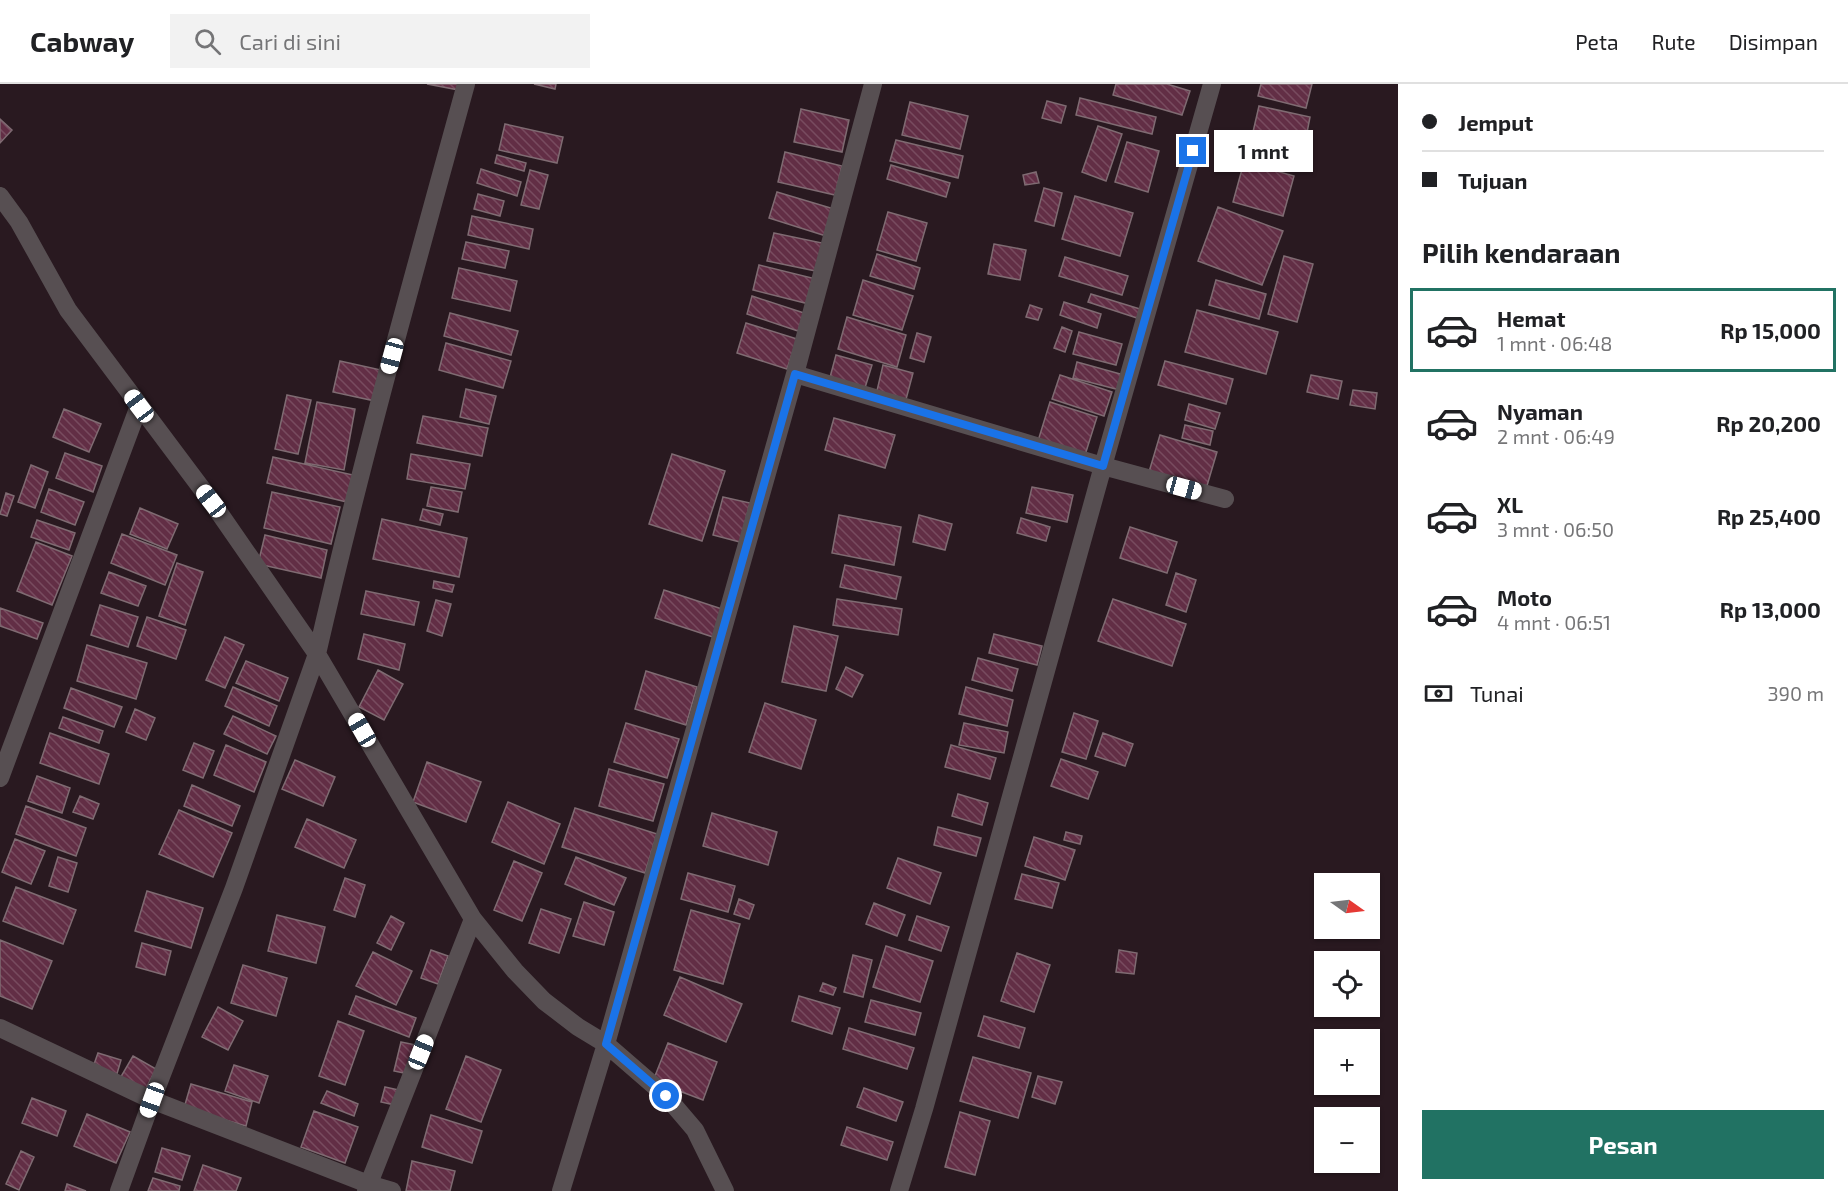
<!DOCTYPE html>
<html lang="id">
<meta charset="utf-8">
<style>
:root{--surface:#fff;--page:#f2f2f2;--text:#202124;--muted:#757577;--line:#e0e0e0;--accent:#217263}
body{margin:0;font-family:"Exo 2",sans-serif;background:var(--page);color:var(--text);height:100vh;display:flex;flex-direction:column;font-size:22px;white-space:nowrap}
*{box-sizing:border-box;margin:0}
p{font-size:20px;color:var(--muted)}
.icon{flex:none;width:33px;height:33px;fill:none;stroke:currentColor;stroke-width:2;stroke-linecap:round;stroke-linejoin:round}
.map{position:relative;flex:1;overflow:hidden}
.sheet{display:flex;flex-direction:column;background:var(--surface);width:450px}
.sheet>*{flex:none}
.top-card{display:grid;align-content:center;height:132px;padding:0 24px;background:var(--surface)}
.needle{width:39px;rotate:104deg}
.buttons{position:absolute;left:1314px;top:789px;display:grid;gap:12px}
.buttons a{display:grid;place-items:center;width:66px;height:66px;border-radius:0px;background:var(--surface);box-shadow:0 2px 4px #0004;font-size:30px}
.end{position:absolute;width:27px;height:27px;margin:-14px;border:8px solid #1a73e8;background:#fff;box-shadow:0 0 0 3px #fff}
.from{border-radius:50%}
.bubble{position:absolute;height:42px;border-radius:0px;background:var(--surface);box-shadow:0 2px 4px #0004;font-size:20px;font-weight:700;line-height:42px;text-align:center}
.car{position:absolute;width:18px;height:36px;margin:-18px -9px;border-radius:8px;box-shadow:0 0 4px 2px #0007;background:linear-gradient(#fff 24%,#345 0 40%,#fff 0 76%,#345 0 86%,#fff 0)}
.top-card b{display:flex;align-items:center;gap:21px;height:57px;font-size:22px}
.top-card b+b{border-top:2px solid var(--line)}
.top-card i{width:15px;height:15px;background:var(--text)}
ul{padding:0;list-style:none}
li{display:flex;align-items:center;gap:18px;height:84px;margin:0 12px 9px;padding:0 12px;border:3px solid transparent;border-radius:0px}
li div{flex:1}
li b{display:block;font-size:22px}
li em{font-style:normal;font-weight:700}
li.current{border-color:var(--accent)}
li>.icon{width:54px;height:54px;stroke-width:1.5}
h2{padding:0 24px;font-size:27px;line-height:72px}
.pay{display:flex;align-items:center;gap:15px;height:66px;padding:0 24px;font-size:22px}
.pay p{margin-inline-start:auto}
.button{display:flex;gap:12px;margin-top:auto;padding:12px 24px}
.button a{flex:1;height:69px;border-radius:0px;background:var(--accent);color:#fff;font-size:24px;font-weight:700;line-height:69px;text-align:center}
header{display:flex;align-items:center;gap:36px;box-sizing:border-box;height:84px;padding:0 30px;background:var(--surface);border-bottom:2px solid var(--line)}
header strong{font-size:28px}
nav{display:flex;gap:33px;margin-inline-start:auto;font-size:21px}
.search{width:420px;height:54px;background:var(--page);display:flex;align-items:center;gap:15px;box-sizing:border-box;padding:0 21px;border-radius:0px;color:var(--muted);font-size:22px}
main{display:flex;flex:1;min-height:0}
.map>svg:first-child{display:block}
.building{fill:url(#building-back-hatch);stroke:#7f6b72;stroke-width:1.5}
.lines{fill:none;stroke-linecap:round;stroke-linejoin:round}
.minor{stroke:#574f52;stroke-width:18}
.route{stroke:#1a73e8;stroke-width:8}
</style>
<header>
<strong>Cabway</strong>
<div class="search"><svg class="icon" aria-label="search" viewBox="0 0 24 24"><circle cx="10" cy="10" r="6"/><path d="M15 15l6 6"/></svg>Cari di sini</div>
<nav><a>Peta</a><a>Rute</a><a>Disimpan</a></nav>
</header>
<main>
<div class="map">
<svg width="1398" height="1107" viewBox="0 0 1398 1107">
<defs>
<pattern id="building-back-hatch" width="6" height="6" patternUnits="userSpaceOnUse" patternTransform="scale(1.5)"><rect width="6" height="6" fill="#622e45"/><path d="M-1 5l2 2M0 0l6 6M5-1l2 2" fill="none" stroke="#784b5f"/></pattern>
</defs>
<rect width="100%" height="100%" fill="#291920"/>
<path class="building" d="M427,0H460L459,6Z
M534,0H556L555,5Z
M1116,0H1167L1190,7L1182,31L1113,11Z
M1261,0H1312L1306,24L1258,12Z
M1080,14L1156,33L1152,50L1076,31Z
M1047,17L1066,22L1061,39L1042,34Z
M910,18L968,32L960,65L902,51Z
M1259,22L1310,33L1305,59L1253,48Z
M801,25L849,36L842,68L794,58Z
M0,35L12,46L0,59Z
M505,40L563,53L557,79L499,66Z
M1098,42L1122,50L1106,97L1082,88Z
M1232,48L1291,64L1285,85L1226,69Z
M896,56L963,72L958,94L890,77Z
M1127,58L1159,67L1148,108L1115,98Z
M785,68L842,82L835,111L778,98Z
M497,71L526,79L524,87L495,79Z
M1244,78L1294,92L1283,132L1233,118Z
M891,81L950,99L946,113L887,95Z
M481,85L521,98L517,112L477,99Z
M530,86L548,91L539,125L521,121Z
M1036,88L1039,99L1025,101L1023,91Z
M1044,104L1062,109L1054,142L1035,137Z
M777,108L834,125L826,152L769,134Z
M478,110L504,117L500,132L474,125Z
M1075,112L1133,129L1120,172L1062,155Z
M1218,123L1283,147L1262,201L1198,177Z
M888,128L927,139L916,177L877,166Z
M472,132L533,145L529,165L468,151Z
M774,149L822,159L816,187L767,177Z
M466,158L509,167L505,184L462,175Z
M994,160L1026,166L1020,196L988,190Z
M877,170L920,184L914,205L870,192Z
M1284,172L1313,180L1297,238L1268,230Z
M1065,173L1128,192L1122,211L1059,192Z
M759,181L816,195L809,220L753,206Z
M459,184L517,197L510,227L452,214Z
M863,196L913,212L902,246L853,231Z
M1216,196L1266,210L1259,235L1209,221Z
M1091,210L1140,225L1137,234L1088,218Z
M752,212L804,229L798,247L747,230Z
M1064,218L1101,230L1097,244L1060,231Z
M1030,221L1042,225L1038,236L1026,233Z
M1197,226L1278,248L1266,290L1185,268Z
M450,229L518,247L511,271L444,252Z
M847,233L906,251L897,283L838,265Z
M746,239L797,255L787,285L737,269Z
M1062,243L1072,247L1065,268L1054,264Z
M1079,248L1122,260L1116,281L1073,270Z
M917,249L931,253L924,278L910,274Z
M446,259L511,277L503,304L439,286Z
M836,271L872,281L864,307L829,297Z
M340,277L381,286L375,317L333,308Z
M1165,277L1233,295L1226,320L1158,301Z
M1077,278L1124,291L1120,306L1073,294Z
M883,281L913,289L905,319L876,311Z
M1060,291L1112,308L1104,332L1052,315Z
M1311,291L1342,297L1338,315L1307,308Z
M466,305L496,312L489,340L460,333Z
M1353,306L1377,309L1375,325L1350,321Z
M287,311L311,316L298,370L275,365Z
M317,318L355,325L344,386L305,379Z
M1050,318L1097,333L1085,371L1038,357Z
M1189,320L1220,329L1215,345L1185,336Z
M64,325L101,340L89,368L53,353Z
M423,332L488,344L482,372L417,359Z
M834,334L895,351L885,384L825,366Z
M1185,341L1213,347L1210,361L1182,354Z
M1160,351L1217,368L1206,405L1149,388Z
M65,369L102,382L93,408L56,394Z
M411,370L470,380L465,405L407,395Z
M672,370L725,387L702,457L649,440Z
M273,373L353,391L347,418L267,399Z
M31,381L48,388L35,424L18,418Z
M431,403L462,408L458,428L427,422Z
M1032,403L1073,411L1067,438L1026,429Z
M49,405L84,418L75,441L41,428Z
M272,408L340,423L331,460L264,444Z
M6,409L14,412L7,432L0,430Z
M723,413L750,419L740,458L713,451Z
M140,424L178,440L167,465L130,450Z
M423,425L443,430L440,441L420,436Z
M839,431L901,443L894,481L832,469Z
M919,431L952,440L945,466L913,458Z
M1021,434L1050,443L1046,457L1017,449Z
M382,435L467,454L459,493L373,475Z
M37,436L75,449L69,466L31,453Z
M1130,443L1177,458L1167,489L1120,474Z
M122,450L177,471L165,501L111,479Z
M265,451L327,466L321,494L258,480Z
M36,458L72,472L52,521L17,507Z
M177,479L203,488L185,541L159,532Z
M845,481L901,493L896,515L840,503Z
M109,488L146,502L138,522L101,509Z
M1176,489L1196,496L1186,528L1166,521Z
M434,497L454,501L452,508L433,504Z
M664,506L722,525L713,553L655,534Z
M366,507L419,518L414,541L361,530Z
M837,515L902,525L898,551L833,541Z
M1113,515L1186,540L1172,582L1098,557Z
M436,516L451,520L442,552L427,547Z
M100,521L138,533L128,563L91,551Z
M0,524L43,539L37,555L0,542Z
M147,533L186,546L176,575L137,562Z
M794,542L838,552L826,607L782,598Z
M364,550L405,560L399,586L358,575Z
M994,550L1042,562L1037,581L989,569Z
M225,553L244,561L225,604L206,596Z
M87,561L147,579L136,615L77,597Z
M978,574L1018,585L1012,607L972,596Z
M246,577L288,594L279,617L236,599Z
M846,583L863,591L852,613L836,605Z
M378,586L403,600L384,636L359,623Z
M646,587L697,603L686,641L635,625Z
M233,603L277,622L269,642L225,622Z
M966,603L1013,616L1007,642L959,630Z
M71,604L122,623L114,643L64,624Z
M765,619L816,636L801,685L749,668Z
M135,625L155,634L146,656L126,648Z
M1074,629L1098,637L1086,675L1062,668Z
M233,632L276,652L267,670L224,650Z
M63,633L103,647L99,659L59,644Z
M626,639L679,655L667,694L614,678Z
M964,639L1008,648L1004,669L959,661Z
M50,649L109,670L99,700L40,679Z
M1103,649L1133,660L1125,682L1095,672Z
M194,659L214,667L203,694L183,686Z
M226,661L266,678L254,708L214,691Z
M951,661L996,674L990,695L945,683Z
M1061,675L1098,688L1088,715L1051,702Z
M295,676L335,693L323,722L282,705Z
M427,678L481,698L466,738L413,718Z
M609,685L664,700L653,737L599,722Z
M37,692L70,704L62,729L28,717Z
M192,701L240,722L232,742L184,722Z
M958,710L988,719L982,741L952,732Z
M80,712L99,720L93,735L73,728Z
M508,718L560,740L544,780L492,758Z
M26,722L86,744L76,772L16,750Z
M575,724L657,750L645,789L562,763Z
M179,726L232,749L213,793L159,770Z
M712,729L777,748L768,781L703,762Z
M307,735L356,756L344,784L295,763Z
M938,743L981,754L976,772L934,761Z
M1066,748L1082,752L1080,760L1064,756Z
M1034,753L1075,766L1065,796L1025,782Z
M15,755L45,767L31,800L2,788Z
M58,773L77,779L68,808L49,802Z
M576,773L626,794L614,821L565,800Z
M898,774L941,789L930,820L887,804Z
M514,777L542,789L522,837L494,826Z
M688,789L735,802L728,828L681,815Z
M1022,790L1059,799L1052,824L1015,815Z
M345,794L365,801L355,833L334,826Z
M16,803L76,826L63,860L3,837Z
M147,807L203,824L191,864L135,847Z
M739,815L754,821L749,835L734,830Z
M584,818L614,828L604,861L573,852Z
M874,819L905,831L897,852L866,840Z
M541,825L571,835L559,869L529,859Z
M691,826L740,840L723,900L674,886Z
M277,831L325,843L316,879L268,867Z
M391,832L404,839L391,866L377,859Z
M917,832L949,843L941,867L909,856Z
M0,856L52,877L32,925L0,912Z
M142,859L171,867L165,891L136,883Z
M886,862L933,877L920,918L873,903Z
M431,866L448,872L438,900L421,894Z
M1119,866L1137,869L1134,890L1116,888Z
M373,868L412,887L396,921L356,902Z
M1017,869L1050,881L1034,928L1001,917Z
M853,871L872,876L863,913L844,908Z
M243,881L287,894L276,932L231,919Z
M680,893L742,920L726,958L664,931Z
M823,899L836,904L833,911L820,907Z
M356,912L416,934L409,953L349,930Z
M799,912L840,924L832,950L792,937Z
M871,916L921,929L915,951L865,938Z
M218,923L243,937L228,966L202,953Z
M984,932L1025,944L1019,964L978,952Z
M338,937L364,947L345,1001L319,992Z
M849,944L914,964L907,985L843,965Z
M401,958L416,961L409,990L394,987Z
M668,959L717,978L703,1016L653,997Z
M98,969L121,976L116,993L92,986Z
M133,972L156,985L143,1010L119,996Z
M466,972L501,986L481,1038L446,1025Z
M973,973L1031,989L1018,1034L960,1017Z
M234,981L268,992L259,1019L225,1007Z
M1038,992L1062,998L1055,1020L1032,1013Z
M191,1000L252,1018L246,1042L184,1024Z
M385,1003L399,1006L395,1021L381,1018Z
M864,1004L903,1018L896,1037L857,1023Z
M327,1007L358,1020L354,1032L321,1019Z
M32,1014L66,1027L57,1052L22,1039Z
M314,1027L358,1043L345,1079L301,1063Z
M960,1028L990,1037L975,1091L945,1083Z
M87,1030L130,1048L116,1079L74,1062Z
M431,1031L482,1047L472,1079L422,1063Z
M847,1043L893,1058L887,1076L841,1061Z
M162,1064L190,1072L182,1096L155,1088Z
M21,1067L34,1073L19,1106L6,1100Z
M412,1077L455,1087L450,1107H406Z
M203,1081L241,1094L236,1107H194Z
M153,1094L180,1102L179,1107H148Z
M67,1100L86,1107H65Z"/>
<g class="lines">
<path class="minor" d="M466,0C414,189 361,378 317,570L473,835L515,887L544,917L578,943L606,960L666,1012L695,1046L725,1107
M0,112L19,138L68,226L211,417L317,570L234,804L152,1016L119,1107
M795,290L1103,382L1225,415
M0,694L139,322
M0,944L152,1016L368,1100L392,1107
M366,1107L473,835
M561,1107L606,960L795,290L873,0
M899,1107L924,1025L1103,382L1212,0"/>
</g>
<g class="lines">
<path class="route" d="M666,1012L606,960L795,290L1103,382L1193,67"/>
</g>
</svg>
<div class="buttons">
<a><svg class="needle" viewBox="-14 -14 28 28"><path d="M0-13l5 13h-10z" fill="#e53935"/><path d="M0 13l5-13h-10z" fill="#757577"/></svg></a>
<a><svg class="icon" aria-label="locate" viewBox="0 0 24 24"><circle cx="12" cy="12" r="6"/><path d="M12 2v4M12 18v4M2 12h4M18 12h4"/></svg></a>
<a>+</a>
<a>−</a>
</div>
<i class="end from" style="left:666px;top:1012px"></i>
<i class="end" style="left:1193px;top:67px"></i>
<div class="bubble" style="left:1214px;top:46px;width:99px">1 mnt</div>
<i class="car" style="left:392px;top:272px;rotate:195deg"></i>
<i class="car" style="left:139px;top:322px;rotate:323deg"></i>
<i class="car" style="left:1184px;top:404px;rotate:105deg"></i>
<i class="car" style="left:211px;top:417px;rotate:322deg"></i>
<i class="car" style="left:362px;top:646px;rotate:330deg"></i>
<i class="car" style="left:421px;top:968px;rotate:22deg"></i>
<i class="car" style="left:152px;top:1016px;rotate:200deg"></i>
</div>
<section class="sheet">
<div class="top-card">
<b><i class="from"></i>Jemput</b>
<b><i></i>Tujuan</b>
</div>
<h2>Pilih kendaraan</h2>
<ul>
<li class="current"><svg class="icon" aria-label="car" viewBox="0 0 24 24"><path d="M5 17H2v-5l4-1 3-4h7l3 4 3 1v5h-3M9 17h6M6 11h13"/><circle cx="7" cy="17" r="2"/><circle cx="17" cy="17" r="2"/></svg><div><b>Hemat</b><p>1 mnt · 06:48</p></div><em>Rp 15,000</em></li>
<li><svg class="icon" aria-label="car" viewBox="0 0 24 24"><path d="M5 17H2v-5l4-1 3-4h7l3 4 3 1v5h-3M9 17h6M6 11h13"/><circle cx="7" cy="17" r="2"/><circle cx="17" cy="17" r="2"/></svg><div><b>Nyaman</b><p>2 mnt · 06:49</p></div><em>Rp 20,200</em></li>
<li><svg class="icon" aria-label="car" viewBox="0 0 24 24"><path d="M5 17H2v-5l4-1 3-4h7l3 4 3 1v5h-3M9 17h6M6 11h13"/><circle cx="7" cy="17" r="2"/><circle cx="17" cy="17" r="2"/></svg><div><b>XL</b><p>3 mnt · 06:50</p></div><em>Rp 25,400</em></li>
<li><svg class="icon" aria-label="car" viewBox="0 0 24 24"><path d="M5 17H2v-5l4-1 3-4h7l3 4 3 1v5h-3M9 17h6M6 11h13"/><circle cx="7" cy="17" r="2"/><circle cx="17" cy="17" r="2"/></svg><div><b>Moto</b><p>4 mnt · 06:51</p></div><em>Rp 13,000</em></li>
</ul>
<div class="pay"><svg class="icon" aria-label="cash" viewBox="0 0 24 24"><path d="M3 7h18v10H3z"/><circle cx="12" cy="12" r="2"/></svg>Tunai<p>390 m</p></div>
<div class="button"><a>Pesan</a></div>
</section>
</main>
